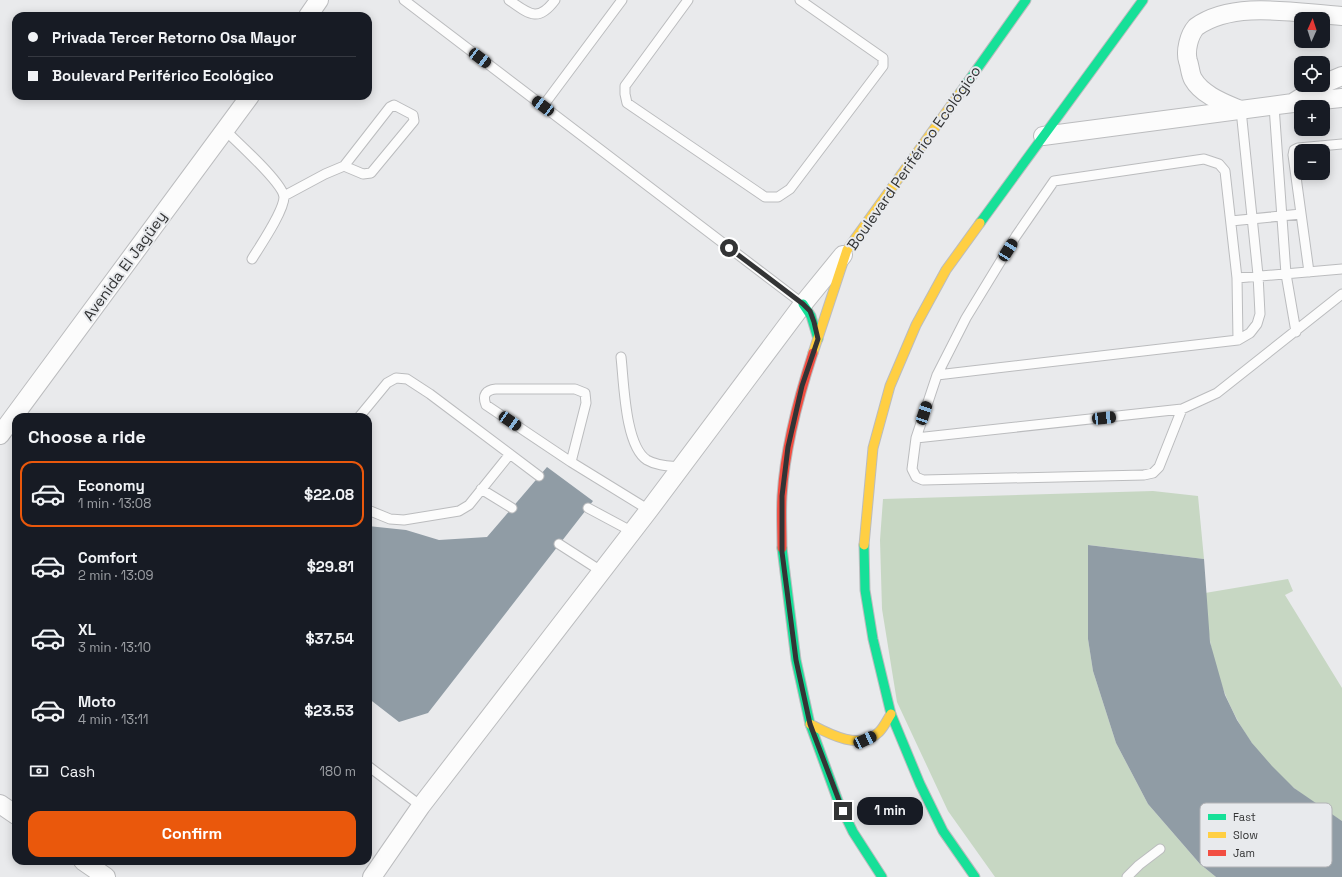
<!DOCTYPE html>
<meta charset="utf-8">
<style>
:root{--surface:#171b24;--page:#20242c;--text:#f1f3f6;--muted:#9ea1a6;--line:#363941;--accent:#ea580c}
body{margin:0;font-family:"Space Grotesk",sans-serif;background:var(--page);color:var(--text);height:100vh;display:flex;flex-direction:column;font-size:15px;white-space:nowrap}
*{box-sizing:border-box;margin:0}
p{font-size:13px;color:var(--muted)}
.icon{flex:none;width:22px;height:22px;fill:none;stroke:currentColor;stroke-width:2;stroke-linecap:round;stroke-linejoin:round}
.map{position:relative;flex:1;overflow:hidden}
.side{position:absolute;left:12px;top:413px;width:360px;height:452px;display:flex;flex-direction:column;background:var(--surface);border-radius:12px;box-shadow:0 2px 10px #0003}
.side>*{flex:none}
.top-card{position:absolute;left:12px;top:12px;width:360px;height:88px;border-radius:12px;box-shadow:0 2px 10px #0003;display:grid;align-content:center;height:88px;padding:0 16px;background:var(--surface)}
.needle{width:26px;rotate:3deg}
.fabs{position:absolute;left:1294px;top:12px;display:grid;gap:8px}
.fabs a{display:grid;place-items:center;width:36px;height:36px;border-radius:8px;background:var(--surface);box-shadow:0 2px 10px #0003;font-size:20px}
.end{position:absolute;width:18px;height:18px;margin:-9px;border:5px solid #333435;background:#fff;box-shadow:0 0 0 2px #fff}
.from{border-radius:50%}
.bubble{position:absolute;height:28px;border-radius:12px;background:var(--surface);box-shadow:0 2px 10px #0003;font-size:13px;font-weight:600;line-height:28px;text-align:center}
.car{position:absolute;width:12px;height:24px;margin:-12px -6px;border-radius:5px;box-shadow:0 0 3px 1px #0007;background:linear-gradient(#222 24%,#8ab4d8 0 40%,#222 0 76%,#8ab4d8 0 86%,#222 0)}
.top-card b{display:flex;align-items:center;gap:14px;height:38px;font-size:15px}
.top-card b+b{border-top:1px solid var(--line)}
.top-card i{width:10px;height:10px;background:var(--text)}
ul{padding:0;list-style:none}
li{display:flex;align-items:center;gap:12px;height:66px;margin:0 8px 6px;padding:0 8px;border:2px solid transparent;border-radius:12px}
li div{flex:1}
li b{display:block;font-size:15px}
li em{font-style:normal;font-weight:600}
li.selected{border-color:var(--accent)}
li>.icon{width:36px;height:36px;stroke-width:1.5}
h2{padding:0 16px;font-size:18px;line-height:48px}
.pay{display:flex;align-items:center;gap:10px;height:44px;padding:0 16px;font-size:15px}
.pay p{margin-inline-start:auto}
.button{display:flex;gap:8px;margin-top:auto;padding:8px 16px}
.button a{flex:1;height:46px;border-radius:12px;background:var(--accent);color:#fff;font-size:16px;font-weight:600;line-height:46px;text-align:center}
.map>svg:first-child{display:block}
.green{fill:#c7d7c3}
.building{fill:#909ca5}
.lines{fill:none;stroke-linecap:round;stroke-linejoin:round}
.lane-casing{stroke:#bbbcbe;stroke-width:11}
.street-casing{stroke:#bbbcbe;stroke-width:20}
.fast-casing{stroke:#bbbcbe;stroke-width:11}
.slow-casing{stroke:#bbbcbe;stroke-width:11}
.jam-casing{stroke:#bbbcbe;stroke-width:11}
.lane{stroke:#fcfcfc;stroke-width:9}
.street{stroke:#fcfcfc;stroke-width:18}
.fast{stroke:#16e098;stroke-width:9}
.slow{stroke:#ffcf43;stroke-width:9}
.jam{stroke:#f24e42;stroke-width:9}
.route{stroke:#333435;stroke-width:5}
.labels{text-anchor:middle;stroke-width:4;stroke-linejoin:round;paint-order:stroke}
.street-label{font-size:15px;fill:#333435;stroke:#e8eaed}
.key{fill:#e8eaed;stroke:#b2b3b6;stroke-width:1}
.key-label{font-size:11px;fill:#333435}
</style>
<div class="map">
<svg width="1342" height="877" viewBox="0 0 1342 877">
<rect width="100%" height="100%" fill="#e9eaec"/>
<path class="green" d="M1153,491L1198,496L1204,559L1088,545V639L1093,671L1116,743L1148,804L1200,864L1216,877H995L948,811L897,702L882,609L880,540L883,499Z
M1288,579L1293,591L1285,595L1342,688V821C1326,811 1309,800 1294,788C1250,753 1219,697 1210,641C1207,625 1207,609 1205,593Z"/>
<path class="building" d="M547,467L593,501L428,713L399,722L368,698V526L406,530L439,540L487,537Z
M1088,545L1204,559L1210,642L1225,695L1237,720L1252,743L1272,766L1294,788L1342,821V877H1216L1200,864L1148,804L1116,743L1093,671L1088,639Z"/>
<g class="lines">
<g class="lane-casing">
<path id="lane" d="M404,0L803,304
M509,0C529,14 538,23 555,0
M688,0L625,86V94L627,103L765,197H778L790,189L883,66V58L800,0
M543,106L622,0
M1274,106L1286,274L1296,332
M225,130C237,142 283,183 284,197C284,211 260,246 252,259
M284,196L325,174L344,166L390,107L394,105L413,115L414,121L371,173L363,174L344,166
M1231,221L1301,214
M1309,272L1293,155L1294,150L1298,148L1342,144
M1237,278L1342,269
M621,357C624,383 625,446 647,460C657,466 669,466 680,467
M937,375L1238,340L1250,333L1257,324L1260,314L1258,275L1241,110
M1182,409L1159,467L1153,473L1144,475L923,480L916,477L912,469L916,438L937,375L966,318L1016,236L1054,181L1204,159L1219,164L1225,171L1237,278L1238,340
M359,417L387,383L396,378L407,379L430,394L539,476
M916,438L1182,409L1217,393L1342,294
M571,462L586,403L585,393L575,389H496C486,390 482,395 486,405L571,462L649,510
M481,489L512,508
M588,508L631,531
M368,510L390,519L404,520L459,511L469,505L510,454
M559,544L601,571
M368,766L421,806
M1127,877L1139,865L1160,849"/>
</g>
<g class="street-casing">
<path id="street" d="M308,16L319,0
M1323,84L1342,76
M1294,102L1321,85
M1240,110C1224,103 1202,95 1193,79C1190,74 1190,66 1188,61C1185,51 1189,35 1196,27C1234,0 1294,13 1342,16
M1043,136L1293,103L1342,98
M0,435L250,96
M0,804L16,815
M83,861L106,877
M372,877L421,806L649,510L803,304L843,255"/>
</g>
<g class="fast-casing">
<path id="fast" d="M960,93L1026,0
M980,223L1143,0
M803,304L811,316L818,339
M864,545L865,590L873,639L891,714L920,784L943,831L975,877
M782,548L796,660L810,724L838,801L853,832L882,877"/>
</g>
<g class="slow-casing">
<path id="slow" d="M813,353L847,250L960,93
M864,545L873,448L890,386L916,325L946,270L980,223
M810,724C829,734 860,751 879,732C884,727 887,720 891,714"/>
</g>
<g class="jam-casing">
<path id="jam" d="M782,548C782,530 781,513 782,496C785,447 798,399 813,353"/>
</g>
<use href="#lane" class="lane"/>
<use href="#street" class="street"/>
<use href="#fast" class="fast"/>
<use href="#slow" class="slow"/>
<use href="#jam" class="jam"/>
</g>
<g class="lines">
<path class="route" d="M729,248L803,304L810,311L814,322L818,339L802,386L788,447L782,496V552L796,660L810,724L843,811"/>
</g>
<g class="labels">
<g class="street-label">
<text transform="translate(914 158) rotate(-55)" y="5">Boulevard Periférico Ecológico</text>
<text transform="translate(125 266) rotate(-54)" y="5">Avenida El Jagüey</text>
</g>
</g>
<rect x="1200" y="803" width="132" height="64" rx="6" class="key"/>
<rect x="1208" y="814" width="18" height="6" fill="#16e098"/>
<rect x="1208" y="832" width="18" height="6" fill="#ffcf43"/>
<rect x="1208" y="850" width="18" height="6" fill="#f24e42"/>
<g class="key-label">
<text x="1233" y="821">Fast</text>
<text x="1233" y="839">Slow</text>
<text x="1233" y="857">Jam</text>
</g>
</svg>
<div class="fabs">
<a><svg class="needle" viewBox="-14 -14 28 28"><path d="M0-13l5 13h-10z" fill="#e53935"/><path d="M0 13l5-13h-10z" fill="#9ea1a6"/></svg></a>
<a><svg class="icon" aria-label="locate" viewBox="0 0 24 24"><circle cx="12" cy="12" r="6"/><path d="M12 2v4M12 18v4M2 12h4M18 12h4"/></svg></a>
<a>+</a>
<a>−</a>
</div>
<i class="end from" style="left:729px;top:248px"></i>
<i class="end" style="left:843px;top:811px"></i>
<div class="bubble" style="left:857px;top:797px;width:66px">1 min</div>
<i class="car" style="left:480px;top:58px;rotate:127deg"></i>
<i class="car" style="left:543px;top:106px;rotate:307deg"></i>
<i class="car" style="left:1008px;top:250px;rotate:32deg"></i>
<i class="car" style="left:924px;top:413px;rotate:18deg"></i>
<i class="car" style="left:1104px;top:418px;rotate:84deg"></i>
<i class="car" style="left:510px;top:421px;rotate:124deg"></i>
<i class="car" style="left:865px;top:740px;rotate:65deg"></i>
<div class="top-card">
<b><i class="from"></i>Privada Tercer Retorno Osa Mayor</b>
<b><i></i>Boulevard Periférico Ecológico</b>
</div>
<section class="side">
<h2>Choose a ride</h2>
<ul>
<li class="selected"><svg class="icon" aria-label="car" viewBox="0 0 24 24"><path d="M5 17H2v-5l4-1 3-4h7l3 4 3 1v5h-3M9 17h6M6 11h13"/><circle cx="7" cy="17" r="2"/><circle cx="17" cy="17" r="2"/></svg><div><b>Economy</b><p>1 min · 13:08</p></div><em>$22.08</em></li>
<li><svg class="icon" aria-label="car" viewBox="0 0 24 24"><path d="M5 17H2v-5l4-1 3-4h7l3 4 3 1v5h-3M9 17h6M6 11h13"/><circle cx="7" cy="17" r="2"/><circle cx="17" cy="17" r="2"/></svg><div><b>Comfort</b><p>2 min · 13:09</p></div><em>$29.81</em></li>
<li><svg class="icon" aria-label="car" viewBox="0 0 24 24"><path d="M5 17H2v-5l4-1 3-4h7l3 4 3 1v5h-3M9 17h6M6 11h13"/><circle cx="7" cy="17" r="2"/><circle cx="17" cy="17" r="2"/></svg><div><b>XL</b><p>3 min · 13:10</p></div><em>$37.54</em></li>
<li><svg class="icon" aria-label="car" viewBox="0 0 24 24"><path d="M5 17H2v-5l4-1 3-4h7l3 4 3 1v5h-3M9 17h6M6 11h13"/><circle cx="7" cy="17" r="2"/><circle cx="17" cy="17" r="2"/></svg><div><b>Moto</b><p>4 min · 13:11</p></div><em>$23.53</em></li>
</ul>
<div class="pay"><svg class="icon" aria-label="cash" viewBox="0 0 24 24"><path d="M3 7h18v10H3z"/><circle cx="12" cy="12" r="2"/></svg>Cash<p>180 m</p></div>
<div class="button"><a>Confirm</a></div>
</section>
</div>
